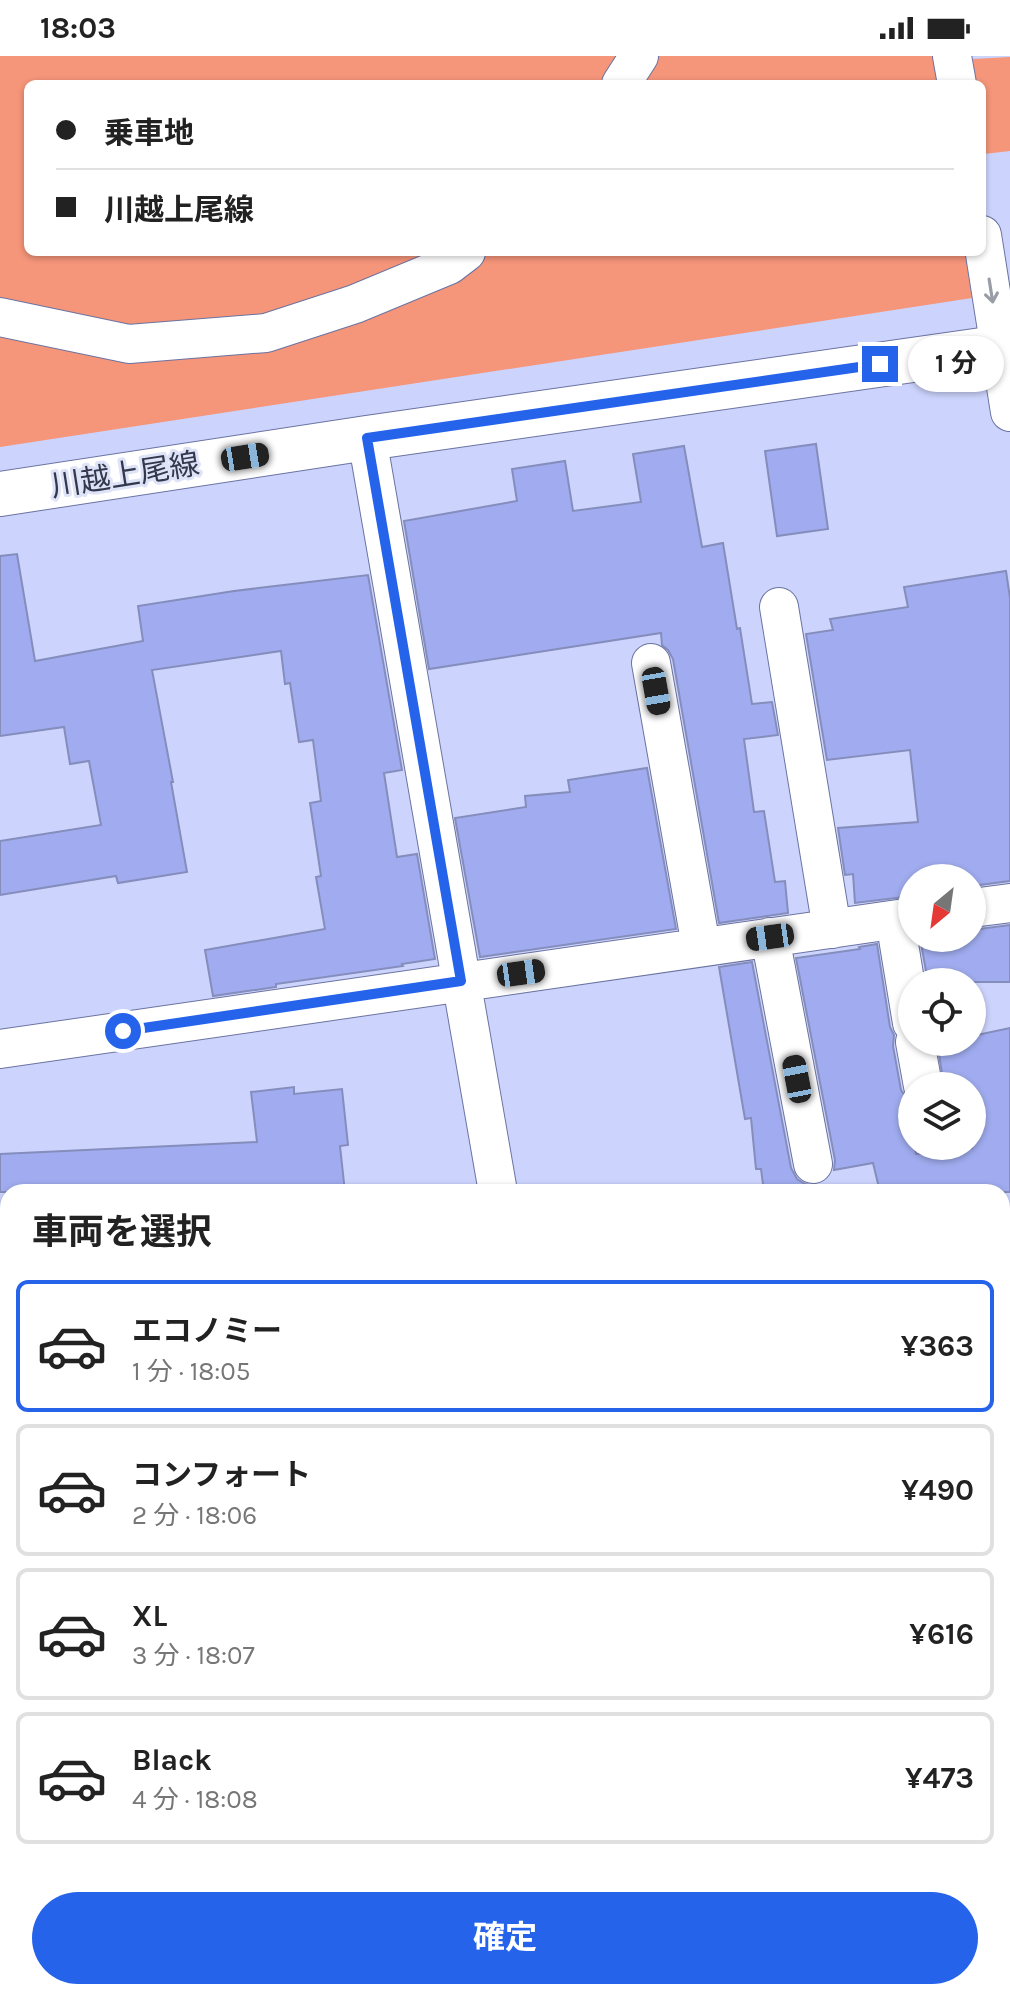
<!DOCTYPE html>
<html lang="ja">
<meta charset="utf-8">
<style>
:root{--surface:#fff;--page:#f2f2f2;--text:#222;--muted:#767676;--line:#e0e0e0;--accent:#2563eb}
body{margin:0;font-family:Karla,"Noto Sans JP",sans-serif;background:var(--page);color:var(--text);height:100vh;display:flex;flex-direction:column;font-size:30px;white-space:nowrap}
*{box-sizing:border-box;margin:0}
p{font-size:26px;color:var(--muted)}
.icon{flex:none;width:44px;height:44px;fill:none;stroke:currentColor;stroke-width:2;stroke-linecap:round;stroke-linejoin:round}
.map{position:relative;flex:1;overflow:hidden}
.sheet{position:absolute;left:0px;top:1128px;width:1010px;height:816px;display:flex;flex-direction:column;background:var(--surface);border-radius:24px 24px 0 0;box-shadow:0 2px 6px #0004}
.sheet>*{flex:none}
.top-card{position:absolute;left:24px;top:24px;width:962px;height:176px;border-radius:12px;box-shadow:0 2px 6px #0004;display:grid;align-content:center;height:176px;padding:0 32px;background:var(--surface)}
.needle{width:52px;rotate:209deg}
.tools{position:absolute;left:898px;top:808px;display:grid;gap:16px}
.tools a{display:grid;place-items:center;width:88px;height:88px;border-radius:50%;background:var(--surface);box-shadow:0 2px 6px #0004;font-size:40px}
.end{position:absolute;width:36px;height:36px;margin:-18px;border:10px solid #2563eb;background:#fff;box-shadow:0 0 0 4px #fff}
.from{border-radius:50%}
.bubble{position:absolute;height:56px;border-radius:28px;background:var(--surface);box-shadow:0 2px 6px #0004;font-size:26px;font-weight:700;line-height:56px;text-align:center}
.car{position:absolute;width:24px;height:48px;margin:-24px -12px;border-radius:10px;box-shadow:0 0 6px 2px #0007;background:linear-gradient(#222 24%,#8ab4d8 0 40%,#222 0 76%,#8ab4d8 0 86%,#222 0)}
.top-card b{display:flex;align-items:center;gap:28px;height:76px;font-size:30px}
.top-card b+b{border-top:2px solid var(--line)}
.top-card i{width:20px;height:20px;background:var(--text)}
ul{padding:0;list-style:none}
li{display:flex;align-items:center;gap:24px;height:132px;margin:0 16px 12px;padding:0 16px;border:4px solid var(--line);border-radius:12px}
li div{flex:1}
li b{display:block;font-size:30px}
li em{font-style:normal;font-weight:700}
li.selected{border-color:var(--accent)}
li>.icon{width:72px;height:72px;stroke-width:1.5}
h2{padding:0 32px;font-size:36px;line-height:96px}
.primary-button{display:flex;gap:16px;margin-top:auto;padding:16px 32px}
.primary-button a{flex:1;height:92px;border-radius:48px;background:var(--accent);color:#fff;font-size:32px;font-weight:700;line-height:92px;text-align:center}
.status{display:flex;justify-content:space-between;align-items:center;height:56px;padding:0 40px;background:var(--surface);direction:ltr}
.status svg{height:22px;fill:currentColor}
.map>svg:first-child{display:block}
.green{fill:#f5957a}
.building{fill:#a0acef;stroke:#858dbc;stroke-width:2}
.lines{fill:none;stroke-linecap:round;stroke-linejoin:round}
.minor-casing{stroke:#6b73a1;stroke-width:40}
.major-casing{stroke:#6b73a1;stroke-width:46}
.minor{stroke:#fff;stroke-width:38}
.major{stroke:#fff;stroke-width:44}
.oneway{stroke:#9a9ca6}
.route{stroke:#2563eb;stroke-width:10}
.labels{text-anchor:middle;stroke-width:6;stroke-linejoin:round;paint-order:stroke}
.street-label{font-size:30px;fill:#34384c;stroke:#dee3f7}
</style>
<div class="status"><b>18:03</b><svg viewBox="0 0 49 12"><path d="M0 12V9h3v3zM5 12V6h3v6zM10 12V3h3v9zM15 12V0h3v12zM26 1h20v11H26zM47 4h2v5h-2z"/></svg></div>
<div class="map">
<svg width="1010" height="1944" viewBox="0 0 1010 1944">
<rect width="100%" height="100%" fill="#ccd4fd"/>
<path class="green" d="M0,0H936L940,28H28V196H965L972,242L0,391Z
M1010,1V95L984,98L982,78V28H976L973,3Z"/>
<path class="building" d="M816,388L828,473L777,480L765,395Z
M684,390L702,491L723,487L737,573L740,572L752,648L772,646L778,679L744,683L754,756L764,755L775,826L785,825L788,857L719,867L673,603L668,594L662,589L661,577L429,613L404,465L517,445L512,413L565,405L573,455L641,446L633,398Z
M17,498L35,605L143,585L138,550L234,535L368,519L402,714L384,717L397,801L417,798L435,903L402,908L403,910L276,928V931L213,940L205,894L325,873L316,821L321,820L310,747L321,745L313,684L299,686L290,627L285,628L281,595L152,614L173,726H171L187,816L118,827L116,820L0,839V785L101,769L89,705L70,708L64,671L0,680V500Z
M1006,515L1010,542V825L972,830V822H912V840L855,847L853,818L845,819L838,772L918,766L910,694L827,704L806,578L833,574L830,563L908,551L904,531Z
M647,712L676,873L480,901L455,762L526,751L525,740L570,736L568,724Z
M1010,869V926H928L920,882H972V874Z
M877,888L890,971L894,979L893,990L901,1034L909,1046L912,1069V1090H915L916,1098L972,1092V1030H944L937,986H972V980L1010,972V1136H880L873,1107L834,1114L835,1104L796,902L860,893L859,891Z
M752,906L791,1112L797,1123L805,1128L810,1129L811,1136H764L761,1113H756L751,1062L745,1063L719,911Z
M294,1031V1038L342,1033L348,1089L340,1090L345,1136H0V1098L257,1086L251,1036Z"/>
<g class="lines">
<g class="minor-casing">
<path id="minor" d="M952,0L957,28
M621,28L639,0
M982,179L1010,356
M0,261L129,288L266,277L355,248L449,209L466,196
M367,382L498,1136
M779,551L832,873
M651,607L701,890
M972,852L1010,847
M895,864L912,967
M770,881L813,1108
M915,986L923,1030
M0,993L912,861
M0,1273L8,1278
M1002,1469L1010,1468
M0,1557H8
M0,1745L8,1743
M1002,1765L1010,1769
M0,1890L8,1888
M0,1921L5,1944
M270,1936L271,1944
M637,1936L639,1944"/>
</g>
<g class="major-casing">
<path id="major" d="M0,438L367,382L1010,290"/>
</g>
<use href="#minor" class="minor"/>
<use href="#major" class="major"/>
</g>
<defs><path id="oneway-shaft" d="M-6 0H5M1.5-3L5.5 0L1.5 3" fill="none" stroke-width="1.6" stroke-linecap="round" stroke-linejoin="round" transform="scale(2)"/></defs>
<use class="oneway" href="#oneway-shaft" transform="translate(991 235) rotate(81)"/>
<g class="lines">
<path class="route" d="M123,975L461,925L367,382L880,308"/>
</g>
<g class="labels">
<g class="street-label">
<text transform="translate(125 419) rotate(-9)" y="10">川越上尾線</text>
</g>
</g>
</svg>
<div class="tools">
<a><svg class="needle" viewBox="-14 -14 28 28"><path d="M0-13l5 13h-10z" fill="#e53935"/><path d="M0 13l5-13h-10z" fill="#767676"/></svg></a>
<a><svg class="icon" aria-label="locate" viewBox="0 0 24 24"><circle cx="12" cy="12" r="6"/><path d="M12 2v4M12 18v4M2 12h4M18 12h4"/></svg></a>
<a><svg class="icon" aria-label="layers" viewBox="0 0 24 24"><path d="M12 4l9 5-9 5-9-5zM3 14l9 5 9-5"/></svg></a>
</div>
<i class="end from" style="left:123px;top:975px"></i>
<i class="end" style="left:880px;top:308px"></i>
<div class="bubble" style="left:908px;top:280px;width:96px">1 分</div>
<i class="car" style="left:245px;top:401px;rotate:81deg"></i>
<i class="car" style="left:656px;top:635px;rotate:170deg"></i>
<i class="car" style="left:770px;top:881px;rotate:262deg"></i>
<i class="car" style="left:521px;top:917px;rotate:82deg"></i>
<i class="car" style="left:797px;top:1023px;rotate:349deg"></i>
<div class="top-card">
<b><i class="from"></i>乗車地</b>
<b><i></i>川越上尾線</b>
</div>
<section class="sheet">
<h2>車両を選択</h2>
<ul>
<li class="selected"><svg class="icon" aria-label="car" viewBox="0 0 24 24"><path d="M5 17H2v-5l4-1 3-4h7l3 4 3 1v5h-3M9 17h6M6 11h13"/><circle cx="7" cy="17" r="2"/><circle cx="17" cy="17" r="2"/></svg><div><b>エコノミー</b><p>1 分 · 18:05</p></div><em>¥363</em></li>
<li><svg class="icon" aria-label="car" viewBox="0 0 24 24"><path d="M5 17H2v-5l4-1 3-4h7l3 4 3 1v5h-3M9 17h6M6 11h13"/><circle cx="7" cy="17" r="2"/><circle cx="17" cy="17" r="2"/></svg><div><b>コンフォート</b><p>2 分 · 18:06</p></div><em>¥490</em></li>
<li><svg class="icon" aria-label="car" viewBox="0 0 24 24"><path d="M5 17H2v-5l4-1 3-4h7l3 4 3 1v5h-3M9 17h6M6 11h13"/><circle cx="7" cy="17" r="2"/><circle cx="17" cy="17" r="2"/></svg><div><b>XL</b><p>3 分 · 18:07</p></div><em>¥616</em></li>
<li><svg class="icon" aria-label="car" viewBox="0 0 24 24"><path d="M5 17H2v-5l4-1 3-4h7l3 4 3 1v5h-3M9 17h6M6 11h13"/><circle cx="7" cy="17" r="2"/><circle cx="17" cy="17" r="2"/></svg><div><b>Black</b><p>4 分 · 18:08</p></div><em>¥473</em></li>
</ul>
<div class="primary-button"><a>確定</a></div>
</section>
</div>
